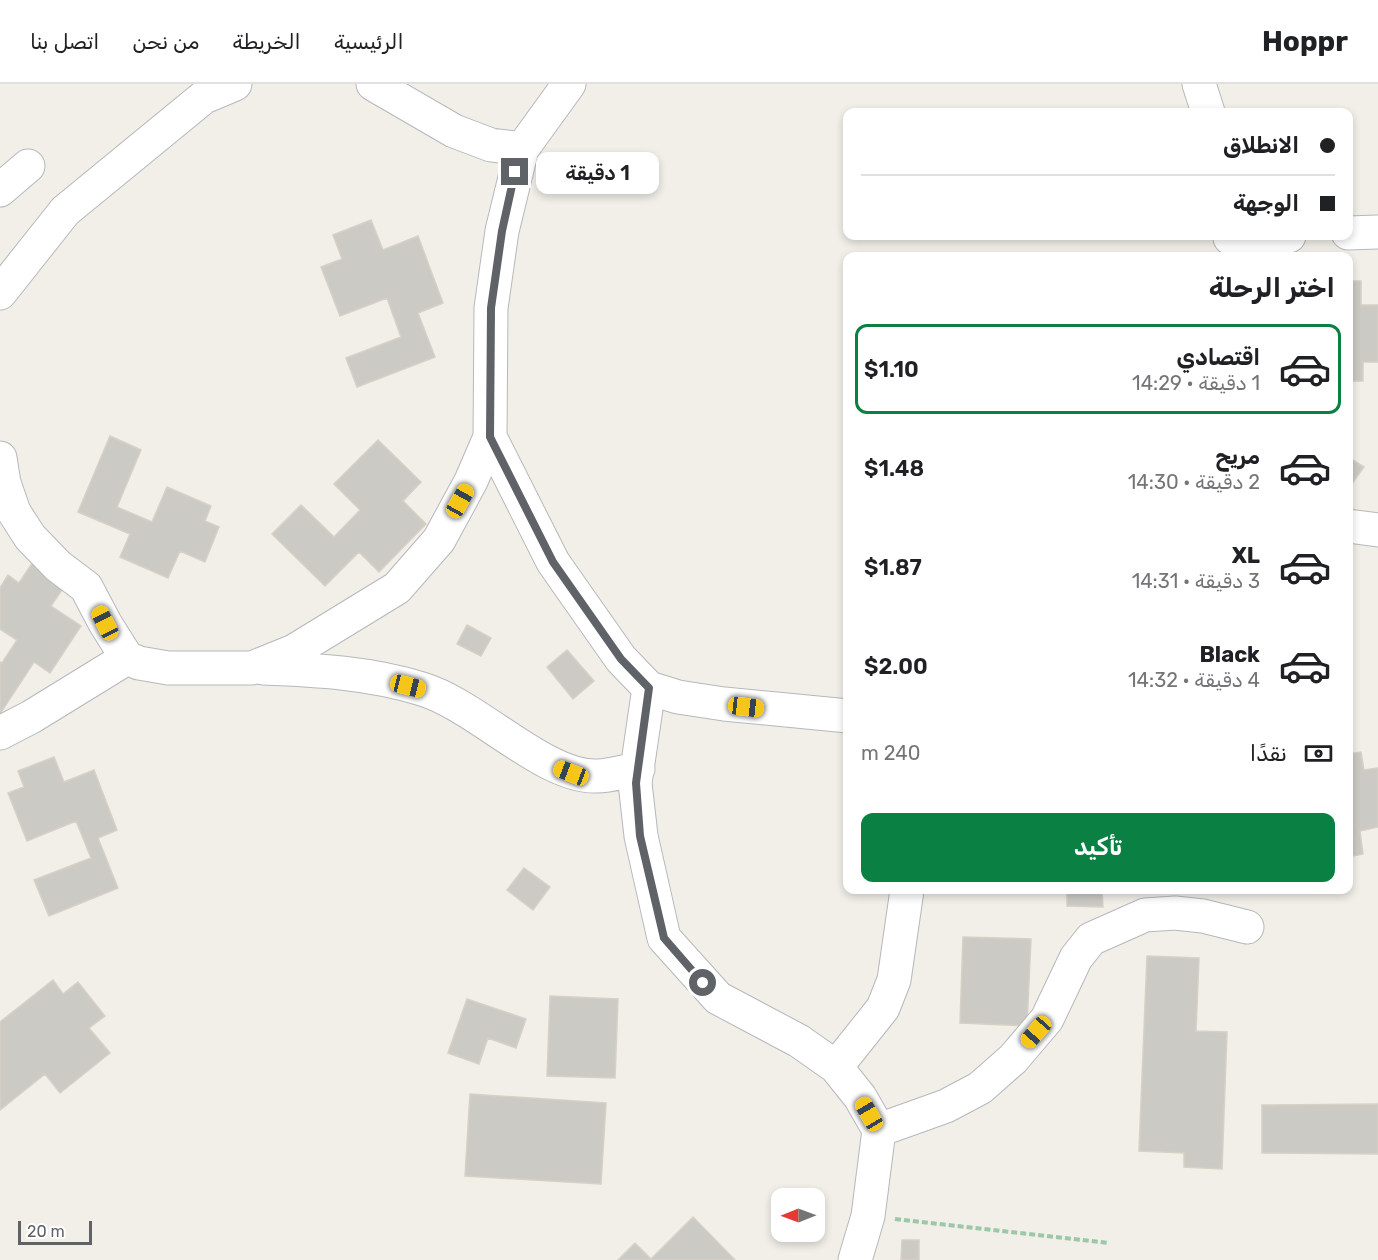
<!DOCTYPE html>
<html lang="ar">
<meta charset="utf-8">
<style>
:root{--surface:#fff;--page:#f2f2f2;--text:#202124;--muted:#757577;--line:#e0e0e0;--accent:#0b8043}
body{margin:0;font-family:Rubik,"Noto Sans Arabic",sans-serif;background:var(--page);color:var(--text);direction:rtl;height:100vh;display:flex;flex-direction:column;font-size:22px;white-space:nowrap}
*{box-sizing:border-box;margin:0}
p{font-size:20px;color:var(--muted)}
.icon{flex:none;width:33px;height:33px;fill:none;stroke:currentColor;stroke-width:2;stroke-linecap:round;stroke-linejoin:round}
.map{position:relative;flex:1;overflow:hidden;direction:ltr}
.drawer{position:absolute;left:843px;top:168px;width:510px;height:642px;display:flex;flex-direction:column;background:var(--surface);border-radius:12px;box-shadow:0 3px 9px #0003;direction:rtl}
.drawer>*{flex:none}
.guide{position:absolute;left:843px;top:24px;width:510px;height:132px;border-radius:12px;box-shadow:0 3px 9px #0003;direction:rtl;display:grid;align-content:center;height:132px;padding:0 18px;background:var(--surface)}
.needle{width:39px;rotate:269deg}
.tools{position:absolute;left:771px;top:1104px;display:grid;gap:12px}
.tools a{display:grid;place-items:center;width:54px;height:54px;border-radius:12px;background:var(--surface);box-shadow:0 3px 9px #0003;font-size:30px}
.scale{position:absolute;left:18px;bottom:15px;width:74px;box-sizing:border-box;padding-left:6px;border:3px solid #5f6368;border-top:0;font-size:16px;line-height:21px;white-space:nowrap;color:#5f6368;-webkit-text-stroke:4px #fff;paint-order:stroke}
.end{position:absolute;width:27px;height:27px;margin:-14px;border:8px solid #5f6368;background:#fff;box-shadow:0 0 0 3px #fff}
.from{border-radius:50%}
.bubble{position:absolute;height:42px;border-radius:12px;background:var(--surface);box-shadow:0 3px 9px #0003;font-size:20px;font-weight:600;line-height:42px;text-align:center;direction:rtl}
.car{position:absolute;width:18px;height:36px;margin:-18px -9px;border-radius:8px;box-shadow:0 0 4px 2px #0007;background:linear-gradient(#f5c518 24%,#345 0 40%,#f5c518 0 76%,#345 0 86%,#f5c518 0)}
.guide b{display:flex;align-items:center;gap:21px;height:57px;font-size:22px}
.guide b+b{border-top:2px solid var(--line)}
.guide i{width:15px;height:15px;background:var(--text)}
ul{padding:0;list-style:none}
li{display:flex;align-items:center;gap:18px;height:90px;margin:0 12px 9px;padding:0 6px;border:3px solid transparent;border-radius:12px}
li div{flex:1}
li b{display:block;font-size:22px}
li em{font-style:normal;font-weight:600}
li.active{border-color:var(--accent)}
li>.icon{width:54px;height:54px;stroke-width:1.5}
h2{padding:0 18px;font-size:27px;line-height:72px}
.pay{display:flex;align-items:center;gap:15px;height:66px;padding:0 18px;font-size:22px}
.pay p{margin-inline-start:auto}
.cta{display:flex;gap:12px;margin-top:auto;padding:12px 18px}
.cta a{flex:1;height:69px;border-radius:12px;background:var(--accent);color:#fff;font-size:24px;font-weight:600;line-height:69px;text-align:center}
header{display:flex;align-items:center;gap:36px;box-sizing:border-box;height:84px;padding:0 30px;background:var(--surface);border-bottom:2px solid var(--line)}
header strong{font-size:28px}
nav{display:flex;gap:33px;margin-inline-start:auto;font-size:21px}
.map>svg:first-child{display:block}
.building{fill:#cccac5;stroke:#d6d1c6;stroke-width:1.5}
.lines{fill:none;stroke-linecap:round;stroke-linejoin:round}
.minor-casing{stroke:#b5b8bc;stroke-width:35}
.path{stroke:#9cc7a9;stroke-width:4;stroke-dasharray:6 3;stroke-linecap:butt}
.minor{stroke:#fff;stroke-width:33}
.route{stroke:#5f6368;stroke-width:8}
</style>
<header>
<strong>Hoppr</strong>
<nav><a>الرئيسية</a><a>الخريطة</a><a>من نحن</a><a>اتصل بنا</a></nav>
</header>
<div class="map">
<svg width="1378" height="1176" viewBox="0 0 1378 1176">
<rect width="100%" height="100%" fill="#f1efe8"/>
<path class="building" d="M371,136L383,166L418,152L443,219L418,229L435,273L357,303L346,274L401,253L387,214L340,232L321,183L342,175L333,151Z
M1348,197H1361V221H1378V278H1363V297H1348Z
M110,352L141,366L117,423L152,438L167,403L211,422L205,437L219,443L205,478L180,467L168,494L120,473L130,450L78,428Z
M378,356L421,398L403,417L426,440L379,488L359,468L325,502L272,450L301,421L334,453L360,426L334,400Z
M1348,373L1364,383L1348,405Z
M35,475L68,497L51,522L81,542L50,589L34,578L0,630V578L2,579L17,556L0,545V504L8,491L19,499Z
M467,541L491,554L481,572L457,560Z
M567,566L594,597L573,615L547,583Z
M1361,668L1364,686L1378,684V743L1360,747L1363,770L1348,773V670Z
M54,673L64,698L94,686L117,746L98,754L118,804L49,832L34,796L91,774L76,737L27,757L8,709L24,703L18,687Z
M524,784L550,803L533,826L507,806Z
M1067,806H1102L1103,823L1067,822Z
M963,853L1031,855L1027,942L960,939Z
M1147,872L1199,874L1196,947L1227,948L1222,1085L1184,1083V1069L1139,1067Z
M53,896L63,910L78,898L105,932L89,944L110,969L60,1009L45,990L0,1026V938Z
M550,912L618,915L615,994L547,992Z
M467,915L526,935L516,964L488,954L479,980L448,969Z
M470,1010L606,1019L601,1100L465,1092Z
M1378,1020V1070L1262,1069V1021Z
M693,1133L735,1176H618L635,1159L651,1175Z
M902,1156H919V1176H901Z"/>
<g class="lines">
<g class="minor-casing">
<path id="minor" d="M373,0L454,47L491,61L522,65
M569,0L522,65L502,147L491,224L490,353L553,478L621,575L649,604L678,613L724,620L848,632
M1199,0L1208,28
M0,106L28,82
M1348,149L1378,148
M1230,154L1289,152
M0,209L65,127L204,13L235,0
M0,374L4,399L14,428L30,453L58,482L86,503L105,539L127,574L139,579L168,584H252L294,567L397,504L439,456L471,397L490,353
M1348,442L1378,446
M263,584C317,586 371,589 422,605C478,622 544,694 597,692C611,692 624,687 638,685
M649,604L635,699L641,752L664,854L718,914L799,957L836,983L860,1013L879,1046L868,1132L855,1176
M0,649L31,633L127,574
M836,983L883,924L894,896L907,806
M879,1046L946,1022L980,1004L1013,975L1047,935L1076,874L1091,855L1145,831L1175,829L1203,832L1247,843"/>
</g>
<path class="path" d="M895,1135L1109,1159"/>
<use href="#minor" class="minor"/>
</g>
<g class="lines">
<path class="route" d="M515,88L502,147L491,224L490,353L553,478L621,575L649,604L636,699L640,752L664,854L703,899"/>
</g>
</svg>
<div class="tools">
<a><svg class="needle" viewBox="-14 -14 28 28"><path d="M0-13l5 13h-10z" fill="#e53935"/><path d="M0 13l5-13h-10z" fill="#757577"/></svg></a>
</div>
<div class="scale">20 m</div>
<i class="end from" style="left:703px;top:899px"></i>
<i class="end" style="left:515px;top:88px"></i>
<div class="bubble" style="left:536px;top:68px;width:123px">1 دقيقة</div>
<i class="car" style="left:460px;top:417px;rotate:29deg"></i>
<i class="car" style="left:105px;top:539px;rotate:333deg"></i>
<i class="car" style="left:408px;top:602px;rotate:104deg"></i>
<i class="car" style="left:746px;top:623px;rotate:97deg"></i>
<i class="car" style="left:571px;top:689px;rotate:291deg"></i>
<i class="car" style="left:1036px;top:948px;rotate:221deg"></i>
<i class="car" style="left:869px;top:1030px;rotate:330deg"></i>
<div class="guide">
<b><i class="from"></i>الانطلاق</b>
<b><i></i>الوجهة</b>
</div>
<section class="drawer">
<h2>اختر الرحلة</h2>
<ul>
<li class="active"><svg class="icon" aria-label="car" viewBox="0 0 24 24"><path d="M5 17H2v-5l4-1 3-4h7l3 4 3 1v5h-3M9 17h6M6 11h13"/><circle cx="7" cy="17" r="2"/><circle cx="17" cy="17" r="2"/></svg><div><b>اقتصادي</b><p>1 دقيقة · 14:29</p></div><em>$1.10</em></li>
<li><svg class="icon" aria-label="car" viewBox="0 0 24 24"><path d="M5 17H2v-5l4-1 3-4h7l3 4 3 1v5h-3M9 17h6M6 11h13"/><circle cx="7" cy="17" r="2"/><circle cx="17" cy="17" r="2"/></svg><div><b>مريح</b><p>2 دقيقة · 14:30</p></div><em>$1.48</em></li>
<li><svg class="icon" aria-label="car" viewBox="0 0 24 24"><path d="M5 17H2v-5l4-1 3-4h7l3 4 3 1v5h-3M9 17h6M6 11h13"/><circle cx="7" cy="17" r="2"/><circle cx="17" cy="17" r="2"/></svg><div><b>XL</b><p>3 دقيقة · 14:31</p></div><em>$1.87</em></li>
<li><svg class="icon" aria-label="car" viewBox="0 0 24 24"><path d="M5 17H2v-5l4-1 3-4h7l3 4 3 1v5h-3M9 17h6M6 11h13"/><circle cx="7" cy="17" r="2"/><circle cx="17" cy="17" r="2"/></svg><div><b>Black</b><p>4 دقيقة · 14:32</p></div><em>$2.00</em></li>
</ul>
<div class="pay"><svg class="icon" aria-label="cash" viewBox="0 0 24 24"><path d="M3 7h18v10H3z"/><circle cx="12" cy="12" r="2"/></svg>نقدًا<p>240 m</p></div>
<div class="cta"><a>تأكيد</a></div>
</section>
</div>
